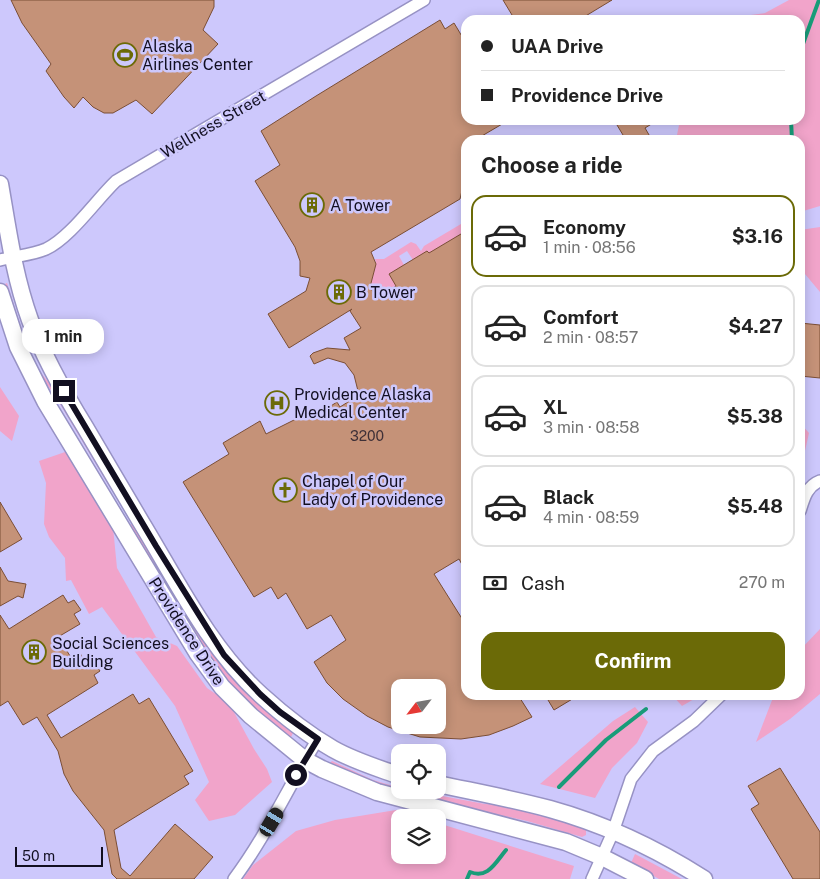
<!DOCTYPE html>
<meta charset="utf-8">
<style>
:root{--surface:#fff;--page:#f6f6f6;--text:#222;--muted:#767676;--line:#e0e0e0;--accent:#6b6a07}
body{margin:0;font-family:"Public Sans",sans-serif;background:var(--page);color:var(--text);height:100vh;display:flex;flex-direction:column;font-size:19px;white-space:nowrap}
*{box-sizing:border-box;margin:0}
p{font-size:16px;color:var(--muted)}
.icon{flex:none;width:28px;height:28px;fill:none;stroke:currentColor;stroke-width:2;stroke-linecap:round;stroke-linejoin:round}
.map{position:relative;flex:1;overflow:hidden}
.panel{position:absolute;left:461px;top:135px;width:344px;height:565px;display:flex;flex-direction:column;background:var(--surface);border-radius:15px;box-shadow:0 2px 12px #0003}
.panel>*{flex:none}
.banner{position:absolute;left:461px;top:15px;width:344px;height:110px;border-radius:15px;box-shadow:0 2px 12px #0003;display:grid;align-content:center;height:110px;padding:0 20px;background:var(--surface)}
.needle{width:32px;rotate:239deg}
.buttons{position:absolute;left:391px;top:679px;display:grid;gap:10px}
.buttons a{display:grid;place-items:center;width:55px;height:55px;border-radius:10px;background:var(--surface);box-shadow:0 2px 12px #0003;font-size:25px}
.scale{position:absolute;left:15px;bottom:12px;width:88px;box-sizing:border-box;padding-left:5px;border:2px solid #120f21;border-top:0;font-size:14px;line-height:18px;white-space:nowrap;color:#120f21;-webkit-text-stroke:4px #cdc8fc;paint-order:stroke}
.end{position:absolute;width:22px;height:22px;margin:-11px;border:6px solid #120f21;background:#fff;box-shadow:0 0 0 2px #fff}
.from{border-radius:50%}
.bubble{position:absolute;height:35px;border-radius:15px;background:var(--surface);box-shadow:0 2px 12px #0003;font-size:16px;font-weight:700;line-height:35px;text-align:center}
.car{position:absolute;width:15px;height:30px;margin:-15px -8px;border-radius:6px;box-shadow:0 0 4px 1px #0007;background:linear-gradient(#222 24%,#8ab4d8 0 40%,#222 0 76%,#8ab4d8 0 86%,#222 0)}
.banner b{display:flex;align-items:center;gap:18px;height:48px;font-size:19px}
.banner b+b{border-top:1px solid var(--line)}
.banner i{width:12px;height:12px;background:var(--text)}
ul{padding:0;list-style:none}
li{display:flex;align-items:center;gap:15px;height:82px;margin:0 10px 8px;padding:0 10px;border:2px solid var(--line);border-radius:15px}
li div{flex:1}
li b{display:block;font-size:19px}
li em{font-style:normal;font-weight:700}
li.active{border-color:var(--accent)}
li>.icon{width:45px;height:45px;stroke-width:1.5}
h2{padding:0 20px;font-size:22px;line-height:60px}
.pay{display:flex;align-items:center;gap:12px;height:55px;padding:0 20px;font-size:19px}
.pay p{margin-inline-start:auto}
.primary-button{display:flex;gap:10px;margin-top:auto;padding:10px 20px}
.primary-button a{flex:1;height:58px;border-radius:15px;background:var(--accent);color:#fff;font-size:20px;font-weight:700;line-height:58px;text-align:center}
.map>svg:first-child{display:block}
.green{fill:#f1a4ca}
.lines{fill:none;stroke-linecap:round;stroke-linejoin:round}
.stream{stroke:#189c79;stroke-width:4}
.building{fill:#c59278;stroke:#7b4e35;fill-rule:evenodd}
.minor-casing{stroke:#9792c4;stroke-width:14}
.secondary-casing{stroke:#9792c4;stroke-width:19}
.minor{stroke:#fff;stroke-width:11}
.secondary{stroke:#fff;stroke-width:16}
.route{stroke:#120f21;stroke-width:6}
.labels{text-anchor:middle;stroke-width:5;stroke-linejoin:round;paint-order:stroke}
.number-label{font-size:14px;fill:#3f3037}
.poi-label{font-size:16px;fill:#120f21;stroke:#cdc8fc;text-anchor:start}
.street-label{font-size:16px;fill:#120f21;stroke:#cdc8fc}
</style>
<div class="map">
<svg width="820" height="879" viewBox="0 0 820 879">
<rect width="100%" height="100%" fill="#cdc8fc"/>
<path class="green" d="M789,0H820V206L800,212V140H676L680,120H800V20H735L736,17L765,13Z
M466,221V231L429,253L427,251L413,260L407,251L399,256L404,265L389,274L397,286L385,293L391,305L382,307L370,287L376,264L375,259H384L411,242L416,244L421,251L424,246Z
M820,227V292L800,268V230Z
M7,283L27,346L35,365L56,392L111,485L109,486L57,399L35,367L19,333L5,284Z
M0,387L19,416L12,441L0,431Z
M800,423L809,433L800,473Z
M68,451L113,527L117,568L156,637L177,646L207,688L229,703L254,749L267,769L272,782L235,815L209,821L195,800L209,782L175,706L102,607L89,614L71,580L66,581L65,558L49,537L44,524L46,483L39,461Z
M132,523L212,651C235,681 261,706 290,730L293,733L291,737H288L262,716L225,679L208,657L136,540L131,525Z
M820,629V694L790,719L756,742L774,695H800V650Z
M672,695H701L682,706Z
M635,707L648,722L637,743L612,768L595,798L540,784L613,721Z
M332,761L373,780L400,788V790H410L485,804L516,806L583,826L586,829V835L582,837L527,821L445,803L390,788L363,779L330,763Z
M396,810L418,817L400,818V855H438V823L574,866L570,879H243L253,865L296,831L335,820Z
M635,854L682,879H659L631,863Z"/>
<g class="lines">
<path class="stream" d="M800,52L819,0
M791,120L792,140
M559,787L606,740L646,709
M467,879L470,872C488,879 495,863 506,850"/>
</g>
<path class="building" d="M11,0H214V7L203,30L218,44L152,114L136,100L113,113H104L93,107L83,97L74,108L64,97L46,71L51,64L22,23Z
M503,0H612L579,20H515Z
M440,20L445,29L454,23L466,43V120H509L475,140H466V174L460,199L371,252L376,264L370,287L377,298L396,286L389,274L427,251L429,253L466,231V572L459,559L434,574L466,625V695H518L532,717L513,726L489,735L461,739L420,737L388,727L367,716L343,699L327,683L314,662L346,640L331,615L307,629L286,593L278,599L271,587L254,597L183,482L229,454L223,443L260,421L266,434L306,414L308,416L322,407L323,411L337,402L340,407L359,395L354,375L345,363L328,358L314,364L310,356L313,353L327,348L350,350L344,338L361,328L350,311L352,309L289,348L268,314L306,291L310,278L300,276V261L295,247L255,181L280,165L261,131L316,96ZM400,688H438V725H400Z
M614,120H658L645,128L652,140H626Z
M800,323L820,325V378L800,376Z
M0,502L22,539L0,552Z
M0,567L8,581L26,584L23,598L18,596L0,606Z
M63,595L68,603L74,600L81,610L74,614L80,624L58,637L72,659L80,653L84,660L90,656L100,671L94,675L98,683L47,715L61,738L133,694L139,704L149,698L193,771L184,776L189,784L114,830L121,868L130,876L175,824L213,857L194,879H117L112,874L104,830L73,791L64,774L58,751L37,717L23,725L8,701L0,706V615L9,629Z
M545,695H579L554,710Z
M780,768L820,832V879H793L751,809L759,804L748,786Z"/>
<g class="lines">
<g class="minor-casing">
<path id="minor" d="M0,260C15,256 32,255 46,249C70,238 96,200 116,181L424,0
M800,511C804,498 807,486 820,481
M234,879C267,835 289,785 318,739
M592,879L613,832L631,779L653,751L694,721L721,695"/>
</g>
<g class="secondary-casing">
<path id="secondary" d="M0,184C8,230 14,276 30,320C44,358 64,393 85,427C104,459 122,490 141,522C177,581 209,648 261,695C283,715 307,734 333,749C354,761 378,768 400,776
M0,292L18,347L45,401L198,654L222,687L251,716L305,760L322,769L377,792L566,842L602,857L645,879
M438,784C475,792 513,799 550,809C604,824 657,849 704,879"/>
</g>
<use href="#minor" class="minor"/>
<use href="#secondary" class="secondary"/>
</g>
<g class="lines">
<path class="route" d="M64,391L156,546L224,655L260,694L280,712L318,739L296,775"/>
</g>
<defs>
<g id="stadium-ring" transform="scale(1.25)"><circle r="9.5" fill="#cdc8fc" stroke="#6b6a07" stroke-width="1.5"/><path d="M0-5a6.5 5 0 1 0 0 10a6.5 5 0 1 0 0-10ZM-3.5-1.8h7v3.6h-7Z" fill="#6b6a07"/></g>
<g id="building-ring" transform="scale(1.25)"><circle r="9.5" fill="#cdc8fc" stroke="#6b6a07" stroke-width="1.5"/><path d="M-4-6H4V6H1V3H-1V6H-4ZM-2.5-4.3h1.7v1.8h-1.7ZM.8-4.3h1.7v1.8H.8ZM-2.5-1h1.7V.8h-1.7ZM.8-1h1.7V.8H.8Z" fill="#6b6a07"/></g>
<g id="hospital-ring" transform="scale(1.25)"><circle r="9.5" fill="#cdc8fc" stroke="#6b6a07" stroke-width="1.5"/><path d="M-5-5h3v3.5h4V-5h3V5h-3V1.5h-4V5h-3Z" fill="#6b6a07"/></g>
<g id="church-ring" transform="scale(1.25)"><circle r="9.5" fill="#cdc8fc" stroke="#6b6a07" stroke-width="1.5"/><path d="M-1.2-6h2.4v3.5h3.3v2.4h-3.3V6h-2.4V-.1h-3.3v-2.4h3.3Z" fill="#6b6a07"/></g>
</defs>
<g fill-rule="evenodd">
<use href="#stadium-ring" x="125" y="55"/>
<use href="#building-ring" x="312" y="205"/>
<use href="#building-ring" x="339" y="292"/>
<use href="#hospital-ring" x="277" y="403"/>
<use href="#church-ring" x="285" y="490"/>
<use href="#building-ring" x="34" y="652"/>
</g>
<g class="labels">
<g class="number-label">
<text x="367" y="441">3200</text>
</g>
<g class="poi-label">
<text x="142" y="52">Alaska<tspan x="142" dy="18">Airlines Center</tspan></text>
<text x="330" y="211">A Tower</text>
<text x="356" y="298">B Tower</text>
<text x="294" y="400">Providence Alaska<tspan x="294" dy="18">Medical Center</tspan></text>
<text x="302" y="487">Chapel of Our<tspan x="302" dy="18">Lady of Providence</tspan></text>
<text x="52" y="649">Social Sciences<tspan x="52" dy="18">Building</tspan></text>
</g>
<g class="street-label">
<text transform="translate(213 124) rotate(-30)" y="6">Wellness Street</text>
<text transform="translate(187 631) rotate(57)" y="6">Providence Drive</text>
</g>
</g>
</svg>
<div class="buttons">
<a><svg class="needle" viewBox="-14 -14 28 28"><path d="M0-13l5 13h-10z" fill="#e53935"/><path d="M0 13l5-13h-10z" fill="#767676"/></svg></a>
<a><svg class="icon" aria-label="locate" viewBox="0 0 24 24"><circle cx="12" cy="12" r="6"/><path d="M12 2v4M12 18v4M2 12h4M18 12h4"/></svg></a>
<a><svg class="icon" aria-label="layers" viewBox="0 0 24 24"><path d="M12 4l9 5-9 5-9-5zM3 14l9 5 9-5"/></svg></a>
</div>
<div class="scale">50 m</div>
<i class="end from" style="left:296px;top:775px"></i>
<i class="end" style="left:64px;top:391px"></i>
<div class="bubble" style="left:22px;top:319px;width:82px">1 min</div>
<i class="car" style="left:272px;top:822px;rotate:31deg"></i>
<div class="banner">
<b><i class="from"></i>UAA Drive</b>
<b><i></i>Providence Drive</b>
</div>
<section class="panel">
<h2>Choose a ride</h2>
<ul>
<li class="active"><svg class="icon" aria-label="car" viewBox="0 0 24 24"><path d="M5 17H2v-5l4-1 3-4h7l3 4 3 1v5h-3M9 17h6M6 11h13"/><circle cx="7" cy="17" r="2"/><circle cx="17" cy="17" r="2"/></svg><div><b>Economy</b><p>1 min · 08:56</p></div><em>$3.16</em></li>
<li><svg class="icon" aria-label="car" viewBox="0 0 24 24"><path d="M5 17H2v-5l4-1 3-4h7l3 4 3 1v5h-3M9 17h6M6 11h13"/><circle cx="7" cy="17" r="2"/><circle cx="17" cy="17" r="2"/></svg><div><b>Comfort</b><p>2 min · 08:57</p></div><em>$4.27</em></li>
<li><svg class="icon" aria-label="car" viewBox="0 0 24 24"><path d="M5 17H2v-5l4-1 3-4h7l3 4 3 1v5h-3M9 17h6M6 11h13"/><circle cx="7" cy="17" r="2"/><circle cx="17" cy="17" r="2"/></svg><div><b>XL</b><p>3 min · 08:58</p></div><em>$5.38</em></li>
<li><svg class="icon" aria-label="car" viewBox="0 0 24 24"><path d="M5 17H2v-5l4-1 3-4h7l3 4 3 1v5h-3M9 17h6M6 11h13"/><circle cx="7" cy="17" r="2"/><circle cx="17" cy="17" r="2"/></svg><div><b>Black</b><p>4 min · 08:59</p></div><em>$5.48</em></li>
</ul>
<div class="pay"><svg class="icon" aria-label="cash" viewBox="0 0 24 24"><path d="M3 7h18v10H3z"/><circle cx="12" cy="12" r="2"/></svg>Cash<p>270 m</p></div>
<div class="primary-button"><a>Confirm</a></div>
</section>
</div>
